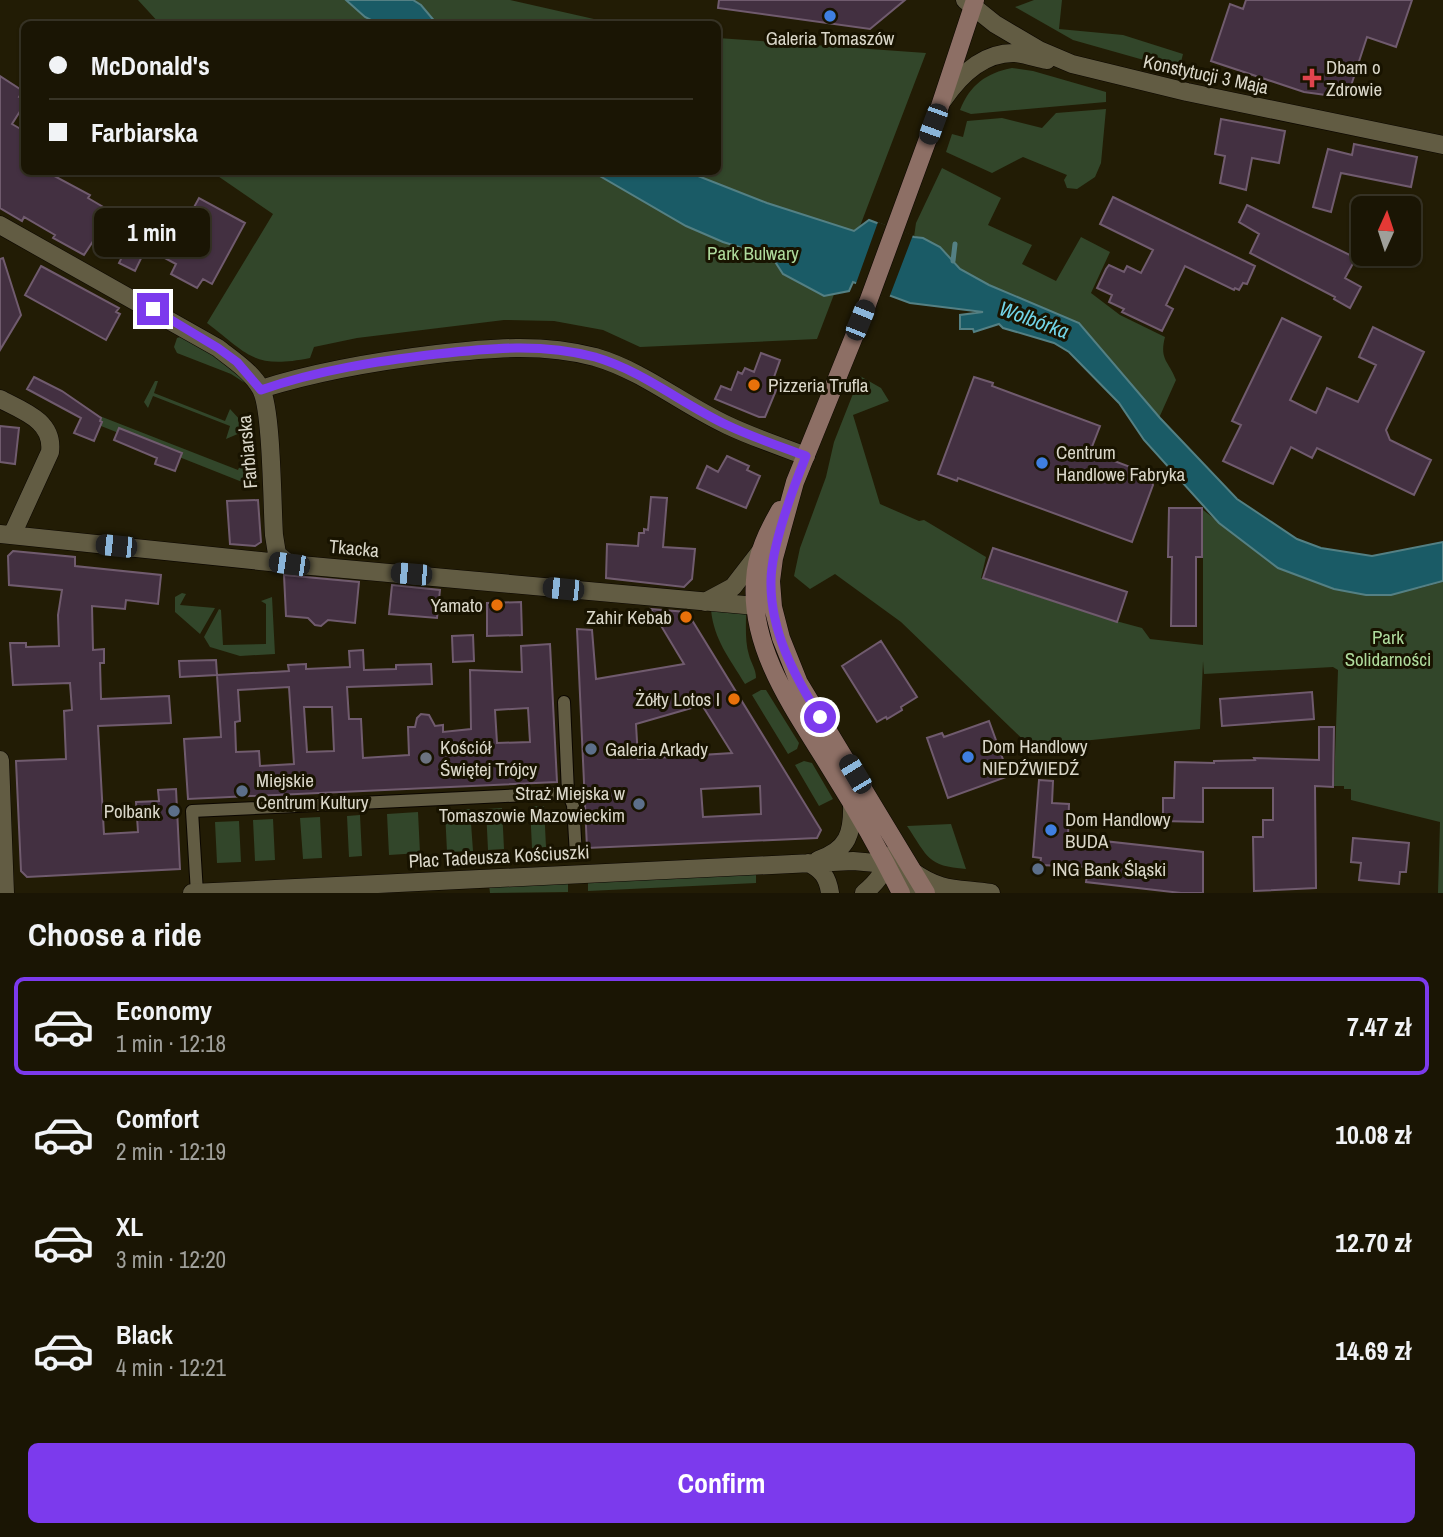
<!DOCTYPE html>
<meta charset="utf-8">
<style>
:root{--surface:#1a1504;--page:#231e0e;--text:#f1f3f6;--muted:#9f9f9a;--line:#383426;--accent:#7c3aed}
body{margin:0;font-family:"Archivo Narrow",sans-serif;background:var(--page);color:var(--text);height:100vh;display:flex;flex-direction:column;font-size:26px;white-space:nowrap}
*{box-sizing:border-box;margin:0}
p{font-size:23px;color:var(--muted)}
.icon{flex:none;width:38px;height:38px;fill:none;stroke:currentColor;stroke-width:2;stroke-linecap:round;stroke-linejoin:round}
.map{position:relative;height:893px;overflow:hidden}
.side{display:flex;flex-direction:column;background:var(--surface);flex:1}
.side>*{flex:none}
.guide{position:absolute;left:21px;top:21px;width:700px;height:154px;border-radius:10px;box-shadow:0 2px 5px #0004,0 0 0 2px var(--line);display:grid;align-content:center;height:154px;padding:0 28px;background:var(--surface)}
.needle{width:46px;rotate:3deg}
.fabs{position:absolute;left:1351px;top:196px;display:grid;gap:14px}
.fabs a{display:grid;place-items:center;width:70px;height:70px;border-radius:10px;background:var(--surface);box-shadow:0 2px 5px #0004,0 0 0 2px var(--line);font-size:35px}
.end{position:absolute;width:32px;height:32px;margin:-16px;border:9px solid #7c3aed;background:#fff;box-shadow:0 0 0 4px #fff}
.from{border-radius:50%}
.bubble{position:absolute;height:49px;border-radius:10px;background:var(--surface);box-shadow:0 2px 5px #0004,0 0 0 2px var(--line);font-size:23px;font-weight:800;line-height:49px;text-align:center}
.car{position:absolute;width:21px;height:42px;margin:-21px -10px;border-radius:9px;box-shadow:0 0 5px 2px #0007;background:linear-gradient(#222 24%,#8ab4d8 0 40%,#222 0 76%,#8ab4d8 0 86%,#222 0)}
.guide b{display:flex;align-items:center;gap:24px;height:66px;font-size:26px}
.guide b+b{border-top:2px solid var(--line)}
.guide i{width:18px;height:18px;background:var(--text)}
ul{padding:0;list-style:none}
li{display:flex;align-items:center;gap:21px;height:98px;margin:0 14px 10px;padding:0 14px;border:4px solid transparent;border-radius:10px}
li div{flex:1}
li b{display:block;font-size:26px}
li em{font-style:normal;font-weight:800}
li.active{border-color:var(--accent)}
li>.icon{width:63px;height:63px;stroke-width:1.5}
h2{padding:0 28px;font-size:32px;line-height:84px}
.action{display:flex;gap:14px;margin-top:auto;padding:14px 28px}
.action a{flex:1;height:80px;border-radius:10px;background:var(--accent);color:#fff;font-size:28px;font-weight:800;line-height:80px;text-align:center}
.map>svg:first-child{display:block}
.green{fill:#32462a}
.water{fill:#1a5b66;stroke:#548084;stroke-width:2}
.pier{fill:#221c05}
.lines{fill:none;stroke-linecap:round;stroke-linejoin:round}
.stream{stroke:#548084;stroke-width:5}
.building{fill:#433041;stroke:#705b6e;stroke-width:2;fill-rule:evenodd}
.pedestrian-casing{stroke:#0b0600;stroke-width:14}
.minor-casing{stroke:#0b0600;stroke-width:19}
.tertiary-casing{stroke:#0b0600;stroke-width:19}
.secondary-casing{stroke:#0b0600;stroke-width:19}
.pedestrian{stroke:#625c43;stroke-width:12}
.minor{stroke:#625c43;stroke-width:18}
.tertiary{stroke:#625c43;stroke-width:18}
.secondary{stroke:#8d6f65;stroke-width:18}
.route{stroke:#7c3aed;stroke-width:9}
.shop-dot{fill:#3f7fe0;stroke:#181300;stroke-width:2.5}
.health-dot{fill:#e0444e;stroke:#181300;stroke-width:2.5}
.food-dot{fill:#e8710a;stroke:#181300;stroke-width:2.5}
.service-dot{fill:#5c6f8a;stroke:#181300;stroke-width:2.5}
.worship-dot{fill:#6b7280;stroke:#181300;stroke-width:2.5}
.labels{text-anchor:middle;stroke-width:6;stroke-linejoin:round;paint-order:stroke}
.poi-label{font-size:19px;fill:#dad7c9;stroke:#181300;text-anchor:start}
.street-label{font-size:19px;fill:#dad7c9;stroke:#181300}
.park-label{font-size:19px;fill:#aeda9c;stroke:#181300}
.water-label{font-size:21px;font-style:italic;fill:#72d4e7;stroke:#181300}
</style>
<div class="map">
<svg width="1443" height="893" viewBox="0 0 1443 893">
<rect width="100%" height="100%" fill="#221c05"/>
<path class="green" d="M138,0H510L616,24H160Z
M1034,0H1062L1059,29L1123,35L1183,54L1181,62L1172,68L1073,40L1015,7Z
M718,38L926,53L817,339L640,347L603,330L554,321L504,320L357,338L314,347L310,358C254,369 250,356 207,323L273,214L212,172H718Z
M1012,68L1033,71L1106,92V102L971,114L960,110C970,85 986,73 1012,68Z
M1106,109L1101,163L1095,177L1077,189L1067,188L1064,180L1067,175L1023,157L992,173L946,152L952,134L963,137L967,121L1002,118L1042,128L1056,113Z
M942,168L1001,198L988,225L1032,245L1022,264L1056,281L1081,237L1110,252L1091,293L1120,315L1165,337C1159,360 1169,361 1176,380L1159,418L1079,323L989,285L960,269L940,247L914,237L916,223Z
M183,336C204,348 231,363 245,383L231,374L177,353L174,347L177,338Z
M860,376L881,388L889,401L853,415L880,504L919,521L924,520L986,557L981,578L1101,617L1142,628L1150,639L1203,645V510L1278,568L1417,589L1443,582V893H1438L1440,822L1351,800V789H1344V786H1334L1338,670L1333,667L1204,674L1203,661L1200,729L1072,742L1071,752L1035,751L901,622L835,574L810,589L794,576L800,548L826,477L834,442Z
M155,381H158L154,393L225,421L230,409L242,422L240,433L226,439L230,426L153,396L148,408L144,402Z
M92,413L238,470L242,461L246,459L254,461L257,488L91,422Z
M182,593L186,594L180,605L215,608L200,634L175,612V597Z
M272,597L275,654L240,656L210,647L204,637L219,609L221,610L223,645L266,644V604L261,601Z
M711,610L746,613C746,627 745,642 749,655C751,663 756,669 756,678L745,684C730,659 714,640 711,610Z
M761,690H766L799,743L797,749L788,754L752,695Z
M804,761L812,763L833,799L819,806L795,765Z
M530,806H544L546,847L532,848Z
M502,808L504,849L488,850L486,809Z
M470,809L473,851L447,852L445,811Z
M418,812L420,853L389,855L387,814Z
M360,815L362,856L349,857L347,816Z
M320,817L322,858L303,859L300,818Z
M273,819L275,860L255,861L253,820Z
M239,821L241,862L217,863L215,822Z
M951,824L966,869C927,866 928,857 907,826Z
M756,872V883L588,891V880Z
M568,881V892L490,893L489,885Z"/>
<path class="water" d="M346,0H413L421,5L437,24H379L365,17Z
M593,172H688L767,203L854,231L869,220L914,237L923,238L940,247L960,269L989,285L1079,323L1160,418L1237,499L1297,539L1321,548L1372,556L1443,542V581L1391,595H1366L1334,589L1278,568L1219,523L1144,440L1119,403L1069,352L1054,343L1003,328L999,324L974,332L973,329H960V315L983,312L910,303L853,282L849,291L824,296L783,274L772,257L723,242L686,226Z"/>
<path class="pier" d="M878,222L913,235L889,298L855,286L854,289Z"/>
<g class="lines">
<path class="stream" d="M953,261L955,244"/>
</g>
<path class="building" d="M719,0H905L870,29L718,8Z
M1246,0H1412L1396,47L1367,37L1347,98L1304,92L1211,61L1230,4L1243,9Z
M0,76L23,91L19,97L24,100V105L12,124L24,131V172H47L90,195L88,198L129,222L174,244L199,198L245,223L212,284L203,279L197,288L171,274L176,264L146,248L135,271L119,263L129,243L101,229L84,255L53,238L55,235L24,217L22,221L0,208Z
M1221,119L1285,131L1279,163L1252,158L1246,190L1220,183L1225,156L1215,154Z
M1354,144L1417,157L1411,187L1341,173L1331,212L1313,207L1328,149L1352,155Z
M1113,197L1255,266L1247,284L1243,283L1239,290L1235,288L1234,290L1185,266L1166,305L1173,309L1162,331L1122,312L1124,309L1109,302L1112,295L1097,288L1106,269L1109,265L1124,272L1127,266L1141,273L1153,250L1100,224Z
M1247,205L1356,258L1345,278L1361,287L1350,308L1334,299L1335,297L1250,253L1259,234L1239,222Z
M3,258L21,315L0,350V259Z
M41,266L119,308L116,312L120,314L106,340L25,295Z
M1282,318L1321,337L1290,400L1316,413L1327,388L1358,402L1376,365L1359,357L1373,327L1424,352L1386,430L1390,440L1431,460L1414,495L1317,448L1312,458L1291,447L1273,484L1223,461L1241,425L1232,421Z
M761,353L780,360L773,380L777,388L765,417H759L715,399L721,386L731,390L738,372L742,374L745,368L754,372Z
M34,377L62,391L101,418L100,421L102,422L94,441L74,433L81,418L27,389Z
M974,377L993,383L992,386L1100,426L1090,452L1149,474L1153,485L1132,542L958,478L957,481L938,474Z
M0,426L19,428L15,464L0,462Z
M119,428L182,453L175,471L155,464L157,458L114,440Z
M727,456L749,466L747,470L760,476L746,508L697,488L707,466L718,472Z
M651,497L667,498L663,547L695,549L692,579L684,587L606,578L607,544L638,546L639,533H644V529L648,530Z
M258,500L261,542L255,546L230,544L227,501Z
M1169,508H1202V557H1196V626H1171L1172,557H1168Z
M993,548L1127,592L1117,622L983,578Z
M13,551L75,557V566L161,575L158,604L126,600L125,609L92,606L93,650L104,649V663H100L101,699L169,696L171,723L98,726L104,834L138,832L136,802L159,801L158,790L176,789L180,869L27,877L21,871L16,761L66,759L64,711L72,710L70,683L13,685L10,643H26V647L59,646L58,615L62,590L9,585L8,556Z
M284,575L359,582L355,623L328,620L321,626L315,625L308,618L286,616Z
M392,585L440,590L437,618L389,614Z
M521,602L522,635L487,636V603Z
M651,609L687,612L821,830L817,838L587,848L577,629L592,630L596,679L684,664ZM702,705L732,753L638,759L636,724ZM760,786L761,814L703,817L701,789Z
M473,635L474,661L453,662L452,636Z
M881,641L917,697L901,707L902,710L887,719L886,717L877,722L842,666Z
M550,644L557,782L188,799L184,739L221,737L217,675L289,671L288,665L306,664V669L350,667L349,651L363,650L364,670L396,669V665L431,664L432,684L347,687L349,719H361L363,758L409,755L408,727H415L417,718L421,714L429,715L435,726L443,725V732L471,729L470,670L522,672L521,646ZM289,687L294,764L260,766L259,751L236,752L235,722L240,721L238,690ZM304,707H332L334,751L307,752ZM528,708L530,742L497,743L495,710Z
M216,660L217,675L180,677L179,661Z
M1312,692L1314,719L1222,726L1220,699Z
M989,721L1009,776L948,798L927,738L942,733L944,737Z
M1319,727H1334L1333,787L1315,786L1316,888L1254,891L1253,837H1263V820H1273V788H1203V822L1163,821V798H1174L1175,762L1214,763V761L1255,760L1254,758L1319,760Z
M1039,780L1053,781L1052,803L1069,804L1068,837L1203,852V893H1181L1086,882L1088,867L1040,865L1041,858L1033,857Z
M1353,838L1409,843L1406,872H1400L1399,884L1359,880L1361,863L1351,862Z"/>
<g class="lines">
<g class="pedestrian-casing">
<path id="pedestrian" d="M564,702L568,793L573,805L576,855
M197,893L192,811L568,793"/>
</g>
<g class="minor-casing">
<path id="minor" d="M0,225L218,348C232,359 252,372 261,389C272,410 272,505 274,535L277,554L289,564
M261,389C318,371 378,361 437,354C491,348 542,343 595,357C643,371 682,404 727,425C752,437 779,446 806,456
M0,399C23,411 54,421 50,452L12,535
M0,534L289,564L756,606
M705,602L733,587L760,552
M0,760L5,893
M912,871C941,892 957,888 991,893"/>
</g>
<g class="tertiary-casing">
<path id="tertiary" d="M965,0L995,24L1039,50L1072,64L1187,92L1443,145
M943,100C960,75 983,52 1015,53C1025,54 1037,58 1047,60
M818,860C848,850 853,833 852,803
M808,863C822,869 828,878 830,893
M192,893L853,861L887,864L919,893
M864,893C876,883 887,871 887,856"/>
</g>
<g class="secondary-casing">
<path id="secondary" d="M780,510C768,531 756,555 755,580C749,653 800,717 835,776C859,814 881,853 901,893
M926,893L799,683L781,638L773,607L771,581L774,558L795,482L868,302L940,106L975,0"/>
</g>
<use href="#pedestrian" class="pedestrian"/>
<use href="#minor" class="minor"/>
<use href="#tertiary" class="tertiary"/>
<use href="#secondary" class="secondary"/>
</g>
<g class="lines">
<path class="route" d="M153,309L218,348L237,362L261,390C318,370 378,361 437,354C491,348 542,343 595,357C643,371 682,404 727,425C752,437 779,446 806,456C793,488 771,548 771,581C770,631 795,677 820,717"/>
</g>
<g class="shop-dot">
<circle cx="830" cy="16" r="7"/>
<circle cx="1042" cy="463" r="7"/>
<circle cx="968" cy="757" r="7"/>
<circle cx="1051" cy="830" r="7"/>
</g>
<path class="health-dot" d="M1308.5 67.5h7v7h7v7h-7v7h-7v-7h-7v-7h7z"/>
<g class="food-dot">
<circle cx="754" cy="385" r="7"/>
<circle cx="497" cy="605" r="7"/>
<circle cx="686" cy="617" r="7"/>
<circle cx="734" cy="699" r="7"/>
</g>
<g class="service-dot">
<circle cx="591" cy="749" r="7"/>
<circle cx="242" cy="791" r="7"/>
<circle cx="639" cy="804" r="7"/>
<circle cx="174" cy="811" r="7"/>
<circle cx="1038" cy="869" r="7"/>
</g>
<circle class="worship-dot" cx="426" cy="758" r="7"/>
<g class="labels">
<g class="poi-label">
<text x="830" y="45" text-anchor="middle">Galeria Tomaszów</text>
<text x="1326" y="74">Dbam o<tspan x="1326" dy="22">Zdrowie</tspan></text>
<text x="768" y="392">Pizzeria Trufla</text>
<text x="1056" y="459">Centrum<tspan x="1056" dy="22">Handlowe Fabryka</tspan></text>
<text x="483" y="612" text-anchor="end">Yamato</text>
<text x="672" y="624" text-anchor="end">Zahir Kebab</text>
<text x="720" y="706" text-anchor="end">Żółty Lotos I</text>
<text x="982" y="753">Dom Handlowy<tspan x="982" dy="22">NIEDŹWIEDŹ</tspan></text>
<text x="440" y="754">Kościół<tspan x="440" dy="22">Świętej Trójcy</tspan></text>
<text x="605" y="756">Galeria Arkady</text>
<text x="256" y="787">Miejskie<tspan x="256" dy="22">Centrum Kultury</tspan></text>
<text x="625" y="800" text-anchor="end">Straż Miejska w<tspan x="625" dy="22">Tomaszowie Mazowieckim</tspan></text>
<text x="160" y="818" text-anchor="end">Polbank</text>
<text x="1065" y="826">Dom Handlowy<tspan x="1065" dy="22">BUDA</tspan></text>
<text x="1052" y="876">ING Bank Śląski</text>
</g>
<g class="street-label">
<text transform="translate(1206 74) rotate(12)" y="7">Konstytucji 3 Maja</text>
<text transform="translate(247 452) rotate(-95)" y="7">Farbiarska</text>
<text transform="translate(354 548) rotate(5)" y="7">Tkacka</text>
<text transform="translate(499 856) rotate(-3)" y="7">Plac Tadeusza Kościuszki</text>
</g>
<g class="park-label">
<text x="753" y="260">Park Bulwary</text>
<text x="1388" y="644">Park<tspan x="1388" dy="22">Solidarności</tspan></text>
</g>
<g class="water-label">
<text transform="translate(1034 320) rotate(20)" y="7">Wolbórka</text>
</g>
</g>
</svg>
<div class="fabs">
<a><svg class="needle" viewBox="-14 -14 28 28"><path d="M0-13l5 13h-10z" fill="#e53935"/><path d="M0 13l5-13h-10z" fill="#9f9f9a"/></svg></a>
</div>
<i class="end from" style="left:820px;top:717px"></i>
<i class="end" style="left:153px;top:309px"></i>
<div class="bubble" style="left:94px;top:208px;width:116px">1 min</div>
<i class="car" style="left:933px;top:124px;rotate:200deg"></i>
<i class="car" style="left:860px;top:320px;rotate:22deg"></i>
<i class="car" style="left:116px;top:546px;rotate:276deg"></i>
<i class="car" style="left:289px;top:564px;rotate:278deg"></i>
<i class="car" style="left:411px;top:574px;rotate:275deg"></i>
<i class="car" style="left:563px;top:589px;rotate:276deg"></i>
<i class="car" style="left:855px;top:774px;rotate:329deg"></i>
<div class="guide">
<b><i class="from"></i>McDonald's</b>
<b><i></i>Farbiarska</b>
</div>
</div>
<section class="side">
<h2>Choose a ride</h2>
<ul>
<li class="active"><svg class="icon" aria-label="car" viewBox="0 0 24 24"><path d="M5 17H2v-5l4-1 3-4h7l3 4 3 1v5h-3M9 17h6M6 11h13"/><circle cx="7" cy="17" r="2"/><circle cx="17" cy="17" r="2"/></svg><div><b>Economy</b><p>1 min · 12:18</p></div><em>7.47 zł</em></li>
<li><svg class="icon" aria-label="car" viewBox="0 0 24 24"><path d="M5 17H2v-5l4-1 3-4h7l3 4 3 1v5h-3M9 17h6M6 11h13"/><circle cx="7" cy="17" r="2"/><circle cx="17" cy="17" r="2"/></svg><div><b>Comfort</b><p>2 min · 12:19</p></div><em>10.08 zł</em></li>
<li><svg class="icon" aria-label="car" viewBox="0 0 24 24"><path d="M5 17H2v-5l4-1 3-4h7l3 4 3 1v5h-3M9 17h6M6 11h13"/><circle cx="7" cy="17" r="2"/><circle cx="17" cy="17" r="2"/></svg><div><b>XL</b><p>3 min · 12:20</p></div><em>12.70 zł</em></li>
<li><svg class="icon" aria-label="car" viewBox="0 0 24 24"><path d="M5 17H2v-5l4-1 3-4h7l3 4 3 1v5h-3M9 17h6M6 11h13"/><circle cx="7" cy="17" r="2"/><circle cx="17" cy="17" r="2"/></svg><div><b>Black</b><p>4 min · 12:21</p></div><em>14.69 zł</em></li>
</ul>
<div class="action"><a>Confirm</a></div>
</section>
